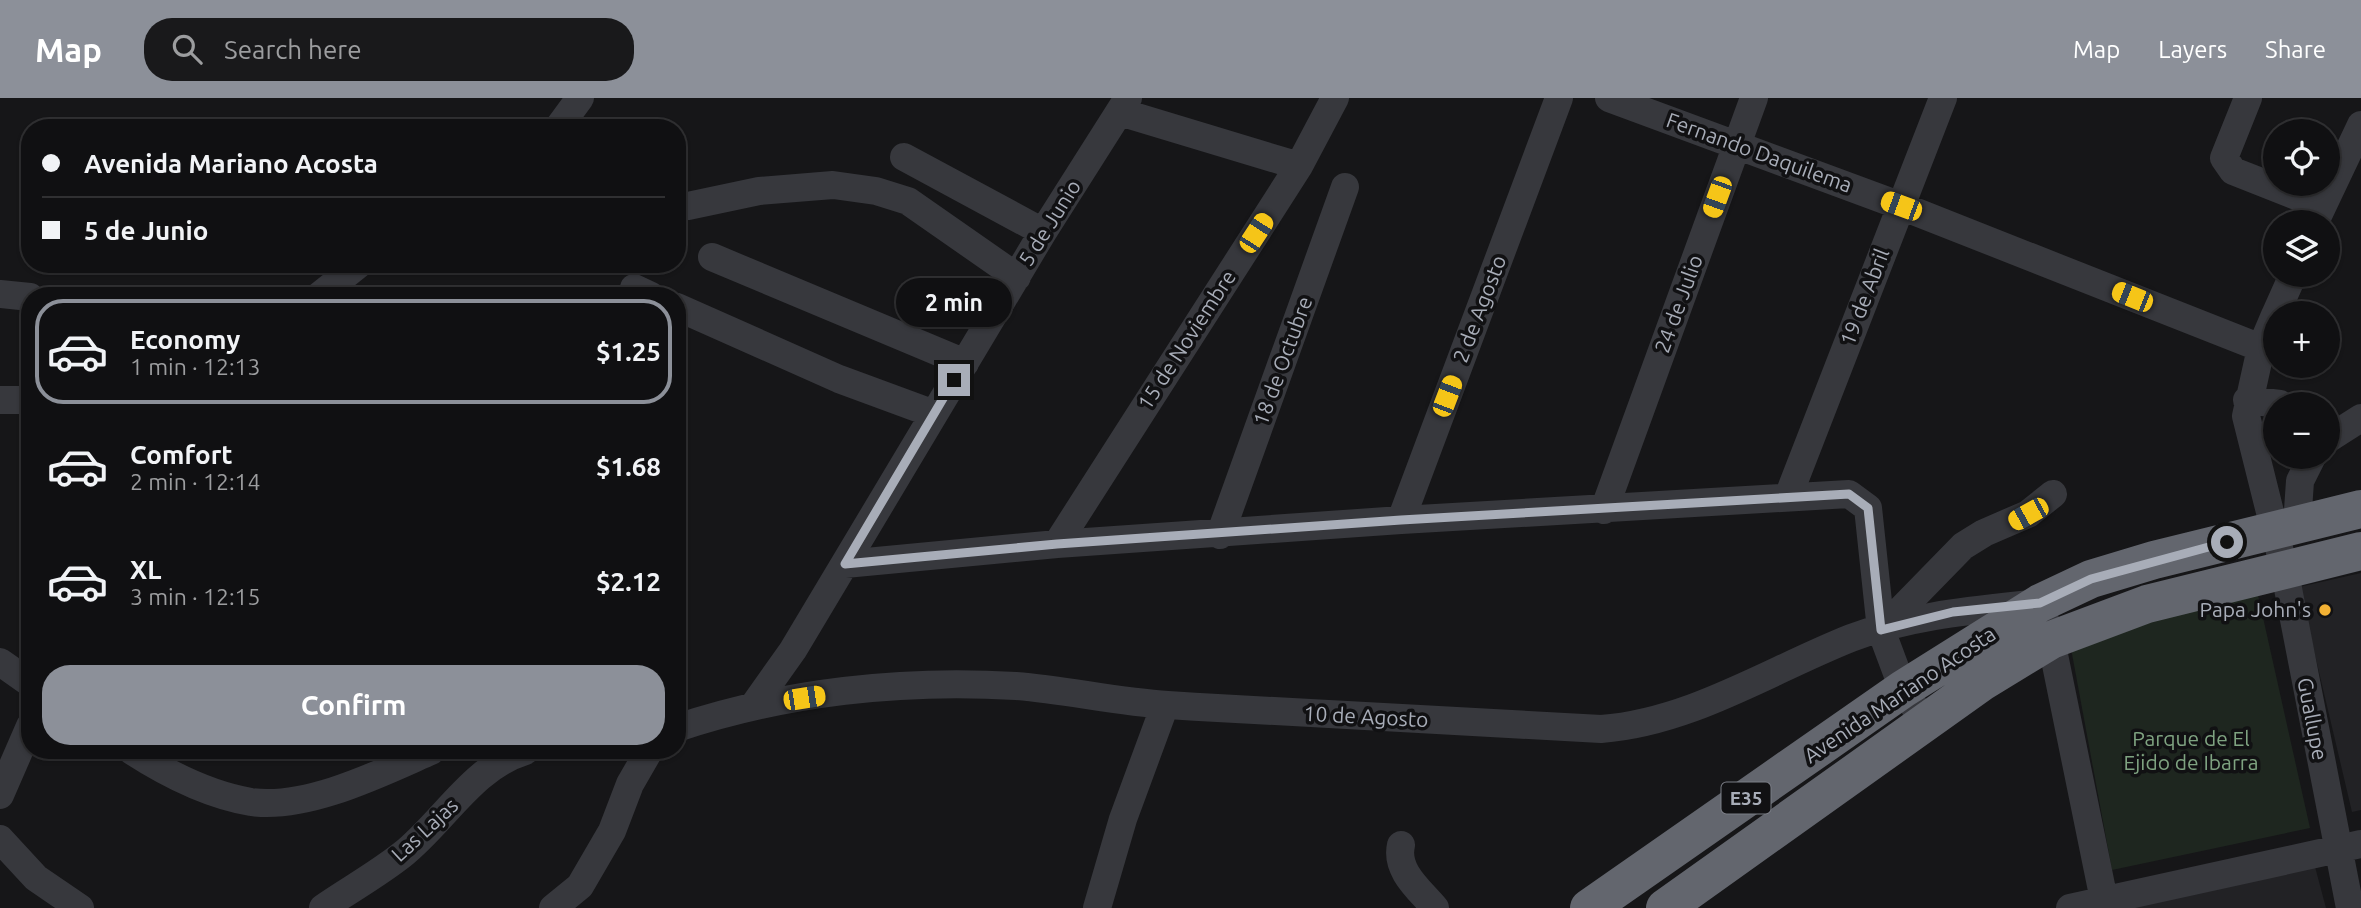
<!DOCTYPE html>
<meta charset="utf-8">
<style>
:root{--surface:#101012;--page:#19191b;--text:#f1f3f6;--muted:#9c9d9f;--line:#303032;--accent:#8c9099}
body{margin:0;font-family:Ubuntu,sans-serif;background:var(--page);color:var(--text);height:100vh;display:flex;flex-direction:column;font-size:26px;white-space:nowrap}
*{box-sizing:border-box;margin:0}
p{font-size:23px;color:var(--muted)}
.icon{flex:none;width:38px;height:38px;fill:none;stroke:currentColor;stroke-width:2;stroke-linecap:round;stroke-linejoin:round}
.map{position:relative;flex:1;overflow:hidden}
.details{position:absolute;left:21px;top:189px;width:665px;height:472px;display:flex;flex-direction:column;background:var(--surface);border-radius:28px;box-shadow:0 2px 5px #0004,0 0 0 2px var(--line)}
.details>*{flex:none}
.banner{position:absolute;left:21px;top:21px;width:665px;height:154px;border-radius:28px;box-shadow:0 2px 5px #0004,0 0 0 2px var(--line);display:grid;align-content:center;height:154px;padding:0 21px;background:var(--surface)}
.fabs{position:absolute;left:2263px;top:21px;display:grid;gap:14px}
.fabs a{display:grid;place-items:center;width:77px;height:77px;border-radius:50%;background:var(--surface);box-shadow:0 2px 5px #0004,0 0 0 2px var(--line);font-size:35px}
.end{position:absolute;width:32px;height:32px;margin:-16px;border:9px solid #a8adb8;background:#111;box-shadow:0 0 0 4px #111}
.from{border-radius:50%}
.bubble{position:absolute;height:49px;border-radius:24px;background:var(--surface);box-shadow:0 2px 5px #0004,0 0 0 2px var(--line);font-size:23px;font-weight:700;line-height:49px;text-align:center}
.car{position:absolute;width:21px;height:42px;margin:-21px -10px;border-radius:9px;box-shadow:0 0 5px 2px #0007;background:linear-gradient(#f5c518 24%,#345 0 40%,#f5c518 0 76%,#345 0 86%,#f5c518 0)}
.banner b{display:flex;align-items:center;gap:24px;height:66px;font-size:26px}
.banner b+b{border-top:2px solid var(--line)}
.banner i{width:18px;height:18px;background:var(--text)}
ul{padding:12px 0 0;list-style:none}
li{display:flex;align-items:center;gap:21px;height:105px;margin:0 14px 10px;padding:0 7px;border:4px solid transparent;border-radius:28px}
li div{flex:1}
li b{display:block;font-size:26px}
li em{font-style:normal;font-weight:700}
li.active{border-color:var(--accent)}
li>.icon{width:63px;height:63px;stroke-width:1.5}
.cta{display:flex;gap:14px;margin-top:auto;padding:14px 21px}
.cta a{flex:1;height:80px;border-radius:28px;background:var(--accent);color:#fff;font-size:28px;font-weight:700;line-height:80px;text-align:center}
header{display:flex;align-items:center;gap:42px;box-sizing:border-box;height:98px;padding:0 35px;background:var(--accent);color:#fff}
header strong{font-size:33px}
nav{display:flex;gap:38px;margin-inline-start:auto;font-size:24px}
.search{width:490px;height:63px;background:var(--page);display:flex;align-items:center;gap:18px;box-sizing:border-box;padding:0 24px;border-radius:28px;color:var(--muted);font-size:26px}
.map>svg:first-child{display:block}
.built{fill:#222225}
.green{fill:#1e261f}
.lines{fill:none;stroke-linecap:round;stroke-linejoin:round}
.minor{stroke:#37383d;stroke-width:28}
.highway{stroke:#63666e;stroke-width:38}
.route{stroke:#a8adb8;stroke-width:9}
.poi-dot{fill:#f2b134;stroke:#111113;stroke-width:2.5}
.labels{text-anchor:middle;stroke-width:7;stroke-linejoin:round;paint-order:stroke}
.shield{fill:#111113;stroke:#7b7e86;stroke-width:2}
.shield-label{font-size:19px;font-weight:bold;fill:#a8adb8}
.street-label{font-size:21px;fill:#a8adb8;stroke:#111113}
.poi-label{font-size:21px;fill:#a8adb8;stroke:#111113;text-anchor:end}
.park-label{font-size:21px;fill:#7fa381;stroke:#111113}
</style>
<header>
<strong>Map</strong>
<div class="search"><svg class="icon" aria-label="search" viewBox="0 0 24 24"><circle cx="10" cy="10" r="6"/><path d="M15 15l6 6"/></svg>Search here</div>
<nav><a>Map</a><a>Layers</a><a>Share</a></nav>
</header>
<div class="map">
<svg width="2361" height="810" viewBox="0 0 2361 810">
<rect width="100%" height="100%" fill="#161618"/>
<path class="built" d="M2361,475V712L2352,714L2299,489Z
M2314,765L2326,810H2123Z"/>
<path class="green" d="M2256,488L2310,730L2112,772L2070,545Z"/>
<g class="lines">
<path class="minor" d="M1609,0L1901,108L2261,250
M2248,0L2224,60L2233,73L2322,108
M1120,14L1299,68
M558,30L580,0
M904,59L1043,134
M688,108L759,93L833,87L876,93L908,103L1017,179
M2315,124L2361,27
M712,159L965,265
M634,190L651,198
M0,196L30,199
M319,198L359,166
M677,209L839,281L934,316
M2276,215L2293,177
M2275,217L2261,250L2246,318L2284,470L2350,810
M0,302H30
M2247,302L2280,306
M2328,341L2361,320
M1788,399L1943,0
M1604,412L1754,0
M1401,422L1559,0
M2297,427L2300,383L2312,359
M1220,437L1345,89
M1057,446L1299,68L1335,0
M845,466L1057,446L1401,422L1849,396L1868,410L1881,532L1903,591L1925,625
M1881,532L1963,448L1984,435L2028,416L2053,396
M0,564L30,585
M754,607L793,552L1043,134L1128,0
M677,630C785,594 902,581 1016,588C1067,592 1117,604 1168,607C1312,616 1456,624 1601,631C1691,624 1768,573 1851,540C1911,517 1977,512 2040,505L2051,542L2104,802
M132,653C166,675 210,697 251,704C307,712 381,675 431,653
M0,697L30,628
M0,741L36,780L80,810
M1401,747C1395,773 1420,792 1435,810
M323,810C349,792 378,776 403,756C444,723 473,669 525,653
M553,810L580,788L612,733L630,686L649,653
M1097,810L1123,721L1165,607
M2070,810L2361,746"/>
<path class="highway" d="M1589,810L1903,591L2040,505L2091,481L2154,462L2361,411
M1665,810L1982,584L2051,542L2147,506L2361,453"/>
</g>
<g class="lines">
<path class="route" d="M954,282L845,466L1057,446L1401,422L1849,396L1868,410L1881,532L1953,514L2040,505L2091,481L2227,444"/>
</g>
<circle class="poi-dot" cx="2325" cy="512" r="7"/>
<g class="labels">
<rect class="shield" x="1721.5" y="684.5" width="49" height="31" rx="5"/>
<g class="shield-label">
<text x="1746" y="707">E35</text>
</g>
<g class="street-label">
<text transform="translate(1759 55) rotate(20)" y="7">Fernando Daquilema</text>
<text transform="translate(1050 125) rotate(-58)" y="7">5 de Junio</text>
<text transform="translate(1865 199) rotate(-69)" y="7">19 de Abril</text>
<text transform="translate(1679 206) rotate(-70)" y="7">24 de Julio</text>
<text transform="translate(1480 211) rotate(-69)" y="7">2 de Agosto</text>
<text transform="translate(1187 242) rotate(-57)" y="7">15 de Noviembre</text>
<text transform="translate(1283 263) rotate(-70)" y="7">18 de Octubre</text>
<text transform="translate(1900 597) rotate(-34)" y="7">Avenida Mariano Acosta</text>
<text transform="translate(1366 619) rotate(3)" y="7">10 de Agosto</text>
<text transform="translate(2312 621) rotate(79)" y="7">Guallupe</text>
<text transform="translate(425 732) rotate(-43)" y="7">Las Lajas</text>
</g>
<g class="poi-label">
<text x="2311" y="519">Papa John's</text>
</g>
<g class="park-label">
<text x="2191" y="648">Parque de El<tspan x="2191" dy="24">Ejido de Ibarra</tspan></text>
</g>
</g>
</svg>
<div class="fabs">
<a><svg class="icon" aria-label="locate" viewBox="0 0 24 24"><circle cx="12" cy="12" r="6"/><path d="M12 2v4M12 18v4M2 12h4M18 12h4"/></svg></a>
<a><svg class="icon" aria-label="layers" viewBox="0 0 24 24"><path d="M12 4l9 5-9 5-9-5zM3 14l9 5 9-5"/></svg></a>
<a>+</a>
<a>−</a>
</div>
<i class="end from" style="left:2227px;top:444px"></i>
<i class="end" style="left:954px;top:282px"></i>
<div class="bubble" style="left:896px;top:180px;width:116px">2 min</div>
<i class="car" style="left:1717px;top:99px;rotate:200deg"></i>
<i class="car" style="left:1901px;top:108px;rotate:290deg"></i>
<i class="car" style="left:1256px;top:135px;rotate:33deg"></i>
<i class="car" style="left:2132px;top:199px;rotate:292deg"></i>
<i class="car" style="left:1447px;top:298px;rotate:21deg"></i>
<i class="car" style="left:2028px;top:416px;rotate:241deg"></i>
<i class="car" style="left:804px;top:600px;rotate:81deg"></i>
<div class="banner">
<b><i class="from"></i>Avenida Mariano Acosta</b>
<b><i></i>5 de Junio</b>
</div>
<section class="details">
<ul>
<li class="active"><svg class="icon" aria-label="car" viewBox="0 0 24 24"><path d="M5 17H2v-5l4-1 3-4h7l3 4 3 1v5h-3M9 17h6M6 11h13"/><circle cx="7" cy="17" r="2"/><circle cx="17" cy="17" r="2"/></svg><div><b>Economy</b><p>1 min · 12:13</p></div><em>$1.25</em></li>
<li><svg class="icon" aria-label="car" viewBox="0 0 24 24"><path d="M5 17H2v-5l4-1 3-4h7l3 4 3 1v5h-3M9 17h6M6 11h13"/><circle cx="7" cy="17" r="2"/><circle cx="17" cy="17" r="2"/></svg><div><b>Comfort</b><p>2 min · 12:14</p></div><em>$1.68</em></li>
<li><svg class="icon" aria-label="car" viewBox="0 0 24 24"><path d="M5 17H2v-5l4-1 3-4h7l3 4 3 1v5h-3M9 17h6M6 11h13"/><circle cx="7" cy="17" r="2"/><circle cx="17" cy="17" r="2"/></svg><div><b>XL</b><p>3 min · 12:15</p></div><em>$2.12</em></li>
</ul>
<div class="cta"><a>Confirm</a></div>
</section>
</div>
